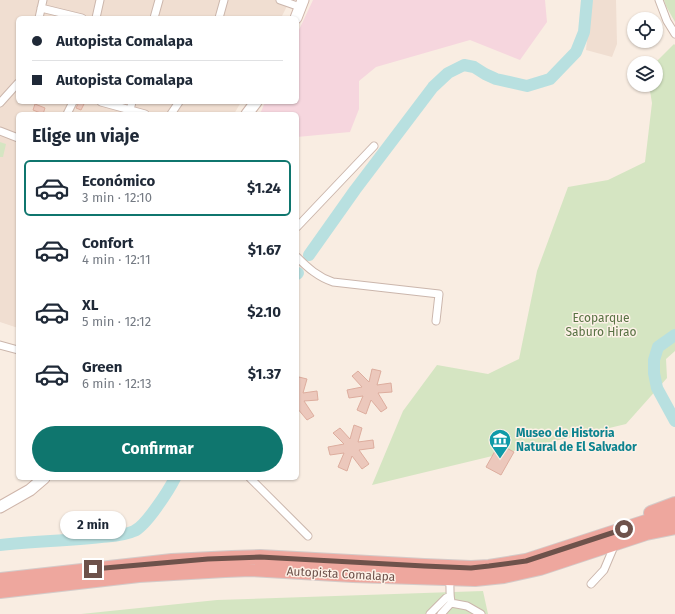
<!DOCTYPE html>
<html lang="es">
<meta charset="utf-8">
<style>
:root{--surface:#fff;--page:#f2f2f3;--text:#1f2937;--muted:#747a83;--line:#e0e1e3;--accent:#0f766e}
body{margin:0;font-family:"Fira Sans",sans-serif;background:var(--page);color:var(--text);height:100vh;display:flex;flex-direction:column;font-size:15px;white-space:nowrap}
*{box-sizing:border-box;margin:0}
p{font-size:13px;color:var(--muted)}
.icon{flex:none;width:22px;height:22px;fill:none;stroke:currentColor;stroke-width:2;stroke-linecap:round;stroke-linejoin:round}
.map{position:relative;flex:1;overflow:hidden}
.panel{position:absolute;left:16px;top:112px;width:283px;height:368px;display:flex;flex-direction:column;background:var(--surface);border-radius:6px;box-shadow:0 1px 3px #0004}
.panel>*{flex:none}
.guide{position:absolute;left:16px;top:16px;width:283px;height:88px;border-radius:6px;box-shadow:0 1px 3px #0004;display:grid;align-content:center;height:88px;padding:0 16px;background:var(--surface)}
.tools{position:absolute;left:627px;top:12px;display:grid;gap:8px}
.tools a{display:grid;place-items:center;width:36px;height:36px;border-radius:50%;background:var(--surface);box-shadow:0 1px 3px #0004;font-size:20px}
.end{position:absolute;width:18px;height:18px;margin:-9px;border:5px solid #6e524b;background:#fff;box-shadow:0 0 0 2px #fff}
.from{border-radius:50%}
.bubble{position:absolute;height:28px;border-radius:14px;background:var(--surface);box-shadow:0 1px 3px #0004;font-size:13px;font-weight:700;line-height:28px;text-align:center}
.guide b{display:flex;align-items:center;gap:14px;height:38px;font-size:15px}
.guide b+b{border-top:1px solid var(--line)}
.guide i{width:10px;height:10px;background:var(--text)}
ul{padding:0;list-style:none}
li{display:flex;align-items:center;gap:12px;height:56px;margin:0 8px 6px;padding:0 8px;border:2px solid transparent;border-radius:6px}
li div{flex:1}
li b{display:block;font-size:15px}
li em{font-style:normal;font-weight:700}
li.on{border-color:var(--accent)}
li>.icon{width:36px;height:36px;stroke-width:1.5}
h2{padding:0 16px;font-size:18px;line-height:48px}
.action{display:flex;gap:8px;margin-top:auto;padding:8px 16px}
.action a{flex:1;height:46px;border-radius:24px;background:var(--accent);color:#fff;font-size:16px;font-weight:700;line-height:46px;text-align:center}
.map>svg:first-child{display:block}
.residential{fill:#f0ded1}
.medical{fill:#f6d6de}
.green{fill:#d5e5c2}
.lines{fill:none;stroke-linecap:round;stroke-linejoin:round}
.river{stroke:#b8e0e0;stroke-width:12}
.building{fill:#ecc8bc;stroke:#ddad9e}
.street-casing{stroke:#cbb6ac;stroke-width:9}
.secondary-casing{stroke:#ceb5aa;stroke-width:13}
.highway-casing{stroke:#d4cbc9;stroke-width:16}
.street{stroke:#fff;stroke-width:7}
.secondary{stroke:#fff;stroke-width:11}
.highway{stroke:#eea79e;stroke-width:14}
.route{stroke:#6e524b;stroke-width:5}
.labels{text-anchor:middle;stroke-width:3;stroke-linejoin:round;paint-order:stroke}
.park-label{font-size:12px;fill:#597344;stroke:#fdf1e7}
.culture-label{font-size:12px;font-weight:bold;fill:#0d838f;stroke:#fdf1e7;text-anchor:start}
.street-label{font-size:12px;fill:#6e524b;stroke:#fdf1e7}
</style>
<div class="map">
<svg width="675" height="614" viewBox="0 0 675 614">
<rect width="100%" height="100%" fill="#f9ede2"/>
<path class="residential" d="M0,0H290L281,18H18V102H241L234,114H18V328L0,322Z
M591,0H616L617,44L612,57L586,50Z"/>
<path class="medical" d="M313,0H545L547,22L520,60L470,40L376,67L359,81V109L350,132L297,137V114H260L265,102H297V34Z"/>
<path class="green" d="M664,0H675V22L666,6Z
M674,44L675,45V351L666,359L667,378L626,424L372,485L403,411L437,365L488,374L519,359L537,271L568,187L608,180L645,162L652,103L649,85H656V63H655Z
M0,142L6,144L3,157H0Z
M483,591L488,614H81L217,600Z"/>
<g class="lines">
<path class="river" d="M309,255L355,190L433,87L448,73L464,65L474,67L485,74L496,79L527,86L550,79L576,52L584,32L587,0
M297,274L298,273
M675,335L658,347L654,360V373L657,388L675,421
M0,545C34,541 67,541 101,537C111,536 124,536 134,531C146,526 169,490 175,478"/>
</g>
<path class="building" d="M79,102L84,104L81,110L76,108Z
M35,104L45,108L43,114L33,110Z
M372,369L381,371L377,385L391,383L392,392L378,393L387,408L381,412L371,400L366,414L357,410L363,396L349,398L347,390L362,387L352,376L358,371L369,382Z
M299,377L307,379L303,393L317,391L318,400L304,401L314,416L307,420L297,408V382Z
M354,425L362,428L358,442L373,440L374,448L359,450L369,464L362,469L352,456L347,471L338,467L344,453L330,455L328,447L344,444L333,433L340,428L350,439Z
M499,444L514,452L501,475L486,467Z"/>
<g class="lines">
<g class="street-casing">
<path id="street" d="M280,0L300,7
M659,0L667,21L675,34
M41,8L82,18
M39,18L43,0
M96,18L100,0
M154,18L159,0
M219,18L224,0
M101,102L145,114
M0,103L18,83
M67,114L73,102
M129,114L132,102
M171,114L179,102
M0,131L18,138
M297,227L374,146
M297,257C308,268 318,277 333,282L439,294L436,321
M0,345L18,350
M250,478L308,536
M449,579C451,586 449,593 451,601
M591,584L604,570L615,544
M451,603L467,606L481,614
M430,614L446,598L450,596
M441,614L451,603"/>
</g>
<g class="secondary-casing">
<path id="secondary" d="M296,18L303,0
M247,114L256,102
M0,507L30,490L44,478"/>
</g>
<g class="highway-casing">
<path id="highway" d="M651,513L675,504
M0,580L172,561L232,558L260,557L424,566L471,568L489,567L526,561L655,519L675,515
M0,591L139,575L225,570L251,569L353,575L475,579L504,576L540,568L646,533L675,527"/>
</g>
<use href="#street" class="street"/>
<use href="#secondary" class="secondary"/>
<use href="#highway" class="highway"/>
</g>
<g class="lines">
<path class="route" d="M93,569L208,559L260,557L424,566L471,568L489,566L526,561L624,529"/>
</g>
<defs>
<g id="museum-pin" transform="scale(1.15)"><path d="M0 17L-7.5 6A9.5 9.5 0 1 1 7.5 6Z" fill="#0f9aa8" stroke="#fdf1e7"/><path d="M0-6L6-3V-2H-6V-3ZM-5-1h2V3h-2ZM-1-1h2V3h-2ZM3-1h2V3H3ZM-6 4H6V6H-6Z" fill="#fff"/></g>
</defs>
<g fill-rule="evenodd">
<use href="#museum-pin" x="500" y="440"/>
</g>
<g class="labels">
<g class="park-label">
<text x="601" y="322">Ecoparque<tspan x="601" dy="14">Saburo Hirao</tspan></text>
</g>
<g class="culture-label">
<text x="516" y="437">Museo de Historia<tspan x="516" dy="14">Natural de El Salvador</tspan></text>
</g>
<g class="street-label">
<text transform="translate(341 574) rotate(3)" y="4">Autopista Comalapa</text>
</g>
</g>
</svg>
<div class="tools">
<a><svg class="icon" aria-label="locate" viewBox="0 0 24 24"><circle cx="12" cy="12" r="6"/><path d="M12 2v4M12 18v4M2 12h4M18 12h4"/></svg></a>
<a><svg class="icon" aria-label="layers" viewBox="0 0 24 24"><path d="M12 4l9 5-9 5-9-5zM3 14l9 5 9-5"/></svg></a>
</div>
<i class="end from" style="left:624px;top:529px"></i>
<i class="end" style="left:93px;top:569px"></i>
<div class="bubble" style="left:60px;top:511px;width:66px">2 min</div>
<div class="guide">
<b><i class="from"></i>Autopista Comalapa</b>
<b><i></i>Autopista Comalapa</b>
</div>
<section class="panel">
<h2>Elige un viaje</h2>
<ul>
<li class="on"><svg class="icon" aria-label="car" viewBox="0 0 24 24"><path d="M5 17H2v-5l4-1 3-4h7l3 4 3 1v5h-3M9 17h6M6 11h13"/><circle cx="7" cy="17" r="2"/><circle cx="17" cy="17" r="2"/></svg><div><b>Económico</b><p>3 min · 12:10</p></div><em>$1.24</em></li>
<li><svg class="icon" aria-label="car" viewBox="0 0 24 24"><path d="M5 17H2v-5l4-1 3-4h7l3 4 3 1v5h-3M9 17h6M6 11h13"/><circle cx="7" cy="17" r="2"/><circle cx="17" cy="17" r="2"/></svg><div><b>Confort</b><p>4 min · 12:11</p></div><em>$1.67</em></li>
<li><svg class="icon" aria-label="car" viewBox="0 0 24 24"><path d="M5 17H2v-5l4-1 3-4h7l3 4 3 1v5h-3M9 17h6M6 11h13"/><circle cx="7" cy="17" r="2"/><circle cx="17" cy="17" r="2"/></svg><div><b>XL</b><p>5 min · 12:12</p></div><em>$2.10</em></li>
<li><svg class="icon" aria-label="car" viewBox="0 0 24 24"><path d="M5 17H2v-5l4-1 3-4h7l3 4 3 1v5h-3M9 17h6M6 11h13"/><circle cx="7" cy="17" r="2"/><circle cx="17" cy="17" r="2"/></svg><div><b>Green</b><p>6 min · 12:13</p></div><em>$1.37</em></li>
</ul>
<div class="action"><a>Confirmar</a></div>
</section>
</div>
